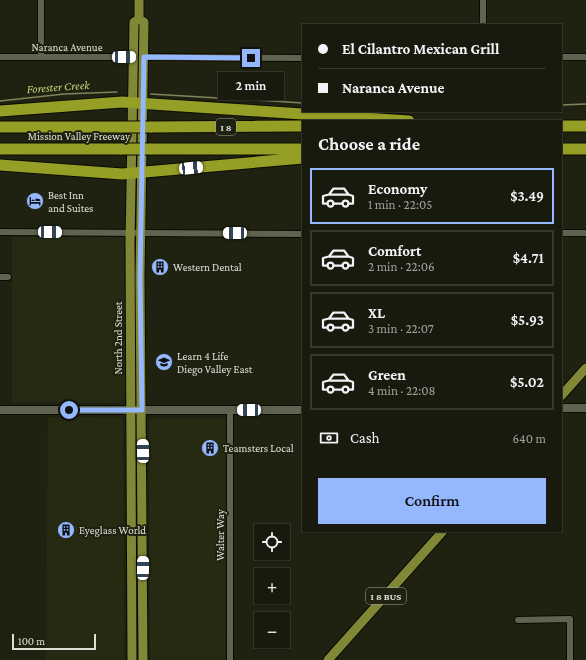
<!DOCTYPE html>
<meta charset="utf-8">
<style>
:root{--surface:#181a0d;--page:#25271b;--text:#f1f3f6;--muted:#9fa19d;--line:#36382e;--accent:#94b7fd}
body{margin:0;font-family:"Crimson Pro",serif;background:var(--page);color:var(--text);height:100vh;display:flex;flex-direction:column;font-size:15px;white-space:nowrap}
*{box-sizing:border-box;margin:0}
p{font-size:13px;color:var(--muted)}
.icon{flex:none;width:22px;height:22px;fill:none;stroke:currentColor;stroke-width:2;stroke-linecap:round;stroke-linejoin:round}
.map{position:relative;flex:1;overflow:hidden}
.panel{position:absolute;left:302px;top:120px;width:260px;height:412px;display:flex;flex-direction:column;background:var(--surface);border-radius:0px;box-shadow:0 1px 3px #0004,0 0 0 1px var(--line)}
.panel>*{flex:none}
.guide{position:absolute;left:302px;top:24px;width:260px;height:88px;border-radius:0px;box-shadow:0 1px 3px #0004,0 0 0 1px var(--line);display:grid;align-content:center;height:88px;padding:0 16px;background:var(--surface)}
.fabs{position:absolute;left:254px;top:524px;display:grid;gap:8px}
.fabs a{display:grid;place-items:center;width:36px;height:36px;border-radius:0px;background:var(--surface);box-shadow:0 1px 3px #0004,0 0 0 1px var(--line);font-size:20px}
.scale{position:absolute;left:12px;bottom:10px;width:84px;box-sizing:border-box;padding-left:4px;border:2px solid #dee0d5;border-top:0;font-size:11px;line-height:14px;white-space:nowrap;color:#dee0d5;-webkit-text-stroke:3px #202211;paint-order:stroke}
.end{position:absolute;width:18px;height:18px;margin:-9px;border:5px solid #94b7fd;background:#111;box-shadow:0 0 0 2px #111}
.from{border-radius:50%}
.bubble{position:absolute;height:28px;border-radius:0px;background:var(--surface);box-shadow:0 1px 3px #0004,0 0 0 1px var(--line);font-size:13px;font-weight:600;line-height:28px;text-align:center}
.car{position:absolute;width:12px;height:24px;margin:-12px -6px;border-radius:5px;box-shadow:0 0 3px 1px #0007;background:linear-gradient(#fff 24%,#345 0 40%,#fff 0 76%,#345 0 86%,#fff 0)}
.guide b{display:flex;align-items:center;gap:14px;height:38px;font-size:15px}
.guide b+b{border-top:1px solid var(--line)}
.guide i{width:10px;height:10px;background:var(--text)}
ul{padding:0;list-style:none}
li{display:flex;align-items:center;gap:12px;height:56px;margin:0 8px 6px;padding:0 8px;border:2px solid var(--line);border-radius:0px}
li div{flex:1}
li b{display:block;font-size:15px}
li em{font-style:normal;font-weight:600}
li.active{border-color:var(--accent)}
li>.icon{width:36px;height:36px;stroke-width:1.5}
h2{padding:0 16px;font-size:18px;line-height:48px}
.pay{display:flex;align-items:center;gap:10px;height:44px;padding:0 16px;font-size:15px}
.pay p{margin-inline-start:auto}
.primary-button{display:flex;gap:8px;margin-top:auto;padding:8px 16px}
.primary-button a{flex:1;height:46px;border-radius:0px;background:var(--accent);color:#111;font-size:16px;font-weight:600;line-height:46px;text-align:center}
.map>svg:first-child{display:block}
.built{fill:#272a12}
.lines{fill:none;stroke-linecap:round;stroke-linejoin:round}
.stream{stroke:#80845c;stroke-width:1.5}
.street-casing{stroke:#0a0b01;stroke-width:8}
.secondary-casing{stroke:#0a0b01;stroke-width:10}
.primary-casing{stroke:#0a0b01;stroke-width:11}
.highway-casing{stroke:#0a0b01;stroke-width:13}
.street{stroke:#606350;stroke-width:6}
.secondary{stroke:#606350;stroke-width:8}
.primary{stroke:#808736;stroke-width:9}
.highway{stroke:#969f25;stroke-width:11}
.highway-bridge-casing{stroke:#0a0b01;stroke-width:13;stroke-linecap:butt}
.highway-bridge{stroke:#969f25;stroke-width:11}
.route{stroke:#94b7fd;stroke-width:5}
.labels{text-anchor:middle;stroke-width:4;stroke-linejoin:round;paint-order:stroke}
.shield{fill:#202211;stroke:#a5a79a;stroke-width:1}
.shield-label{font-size:10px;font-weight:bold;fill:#dee0d5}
.street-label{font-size:11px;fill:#dee0d5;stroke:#202211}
.poi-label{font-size:11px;fill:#dee0d5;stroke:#202211;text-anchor:start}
.water-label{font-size:12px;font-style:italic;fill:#c8d180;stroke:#202211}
</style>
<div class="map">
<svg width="586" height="660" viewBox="0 0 586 660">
<rect width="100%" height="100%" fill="#202211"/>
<path class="built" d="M12,237H125L126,395L123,400L118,403L12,402Z
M48,417L123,418L124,660H46Z
M149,419H227L225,660H150Z"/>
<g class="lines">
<path class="stream" d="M151,94L303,103
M0,101L64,94L117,92
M561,105L586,104"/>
<g class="street-casing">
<path id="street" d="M41,1V57
M483,25V0
M0,57H133
M144,57L303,58
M561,57H586
M0,232L303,234
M561,233H586
M0,277H8
M230,410V660
M518,620L570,619V660"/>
</g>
<g class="secondary-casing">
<path id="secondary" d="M561,408H586
M0,410H303"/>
</g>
<g class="primary-casing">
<path id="primary" d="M139,0V19
M139,19L144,22L140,277L143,660
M561,396L586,368
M132,660L130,242L134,22L139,19
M328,660L443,531"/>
</g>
<g class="highway-casing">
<path id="highway" d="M0,111L122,102L409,121
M561,126H586
M0,127H122
M150,127L303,126
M0,149H122
M150,149H303
M561,149H586
M0,165L122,174L303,158"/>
</g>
<use href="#street" class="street"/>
<use href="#secondary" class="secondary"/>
<use href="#primary" class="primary"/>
<use href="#highway" class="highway"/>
<g class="highway-bridge-casing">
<path id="highway-bridge" d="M122,127H150
M122,149H150"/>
</g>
<use href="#highway-bridge" class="highway-bridge"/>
</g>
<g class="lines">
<path class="route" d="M69,410H142L140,278L144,57L251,58"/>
</g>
<defs>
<g id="hotel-disc" transform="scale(0.9)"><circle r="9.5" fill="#94b7fd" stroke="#202211"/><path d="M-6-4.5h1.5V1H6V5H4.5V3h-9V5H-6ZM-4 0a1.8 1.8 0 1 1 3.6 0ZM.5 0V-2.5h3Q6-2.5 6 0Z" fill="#111"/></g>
<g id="building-disc" transform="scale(0.9)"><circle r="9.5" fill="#94b7fd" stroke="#202211"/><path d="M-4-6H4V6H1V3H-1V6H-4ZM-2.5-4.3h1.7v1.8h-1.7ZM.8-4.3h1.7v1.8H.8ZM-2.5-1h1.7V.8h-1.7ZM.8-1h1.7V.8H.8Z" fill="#111"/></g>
<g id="school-disc" transform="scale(0.9)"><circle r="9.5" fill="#94b7fd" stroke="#202211"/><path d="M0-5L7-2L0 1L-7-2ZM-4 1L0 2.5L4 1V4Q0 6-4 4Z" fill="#111"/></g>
</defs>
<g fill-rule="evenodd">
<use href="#hotel-disc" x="35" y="201"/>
<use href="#building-disc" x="160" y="267"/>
<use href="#school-disc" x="164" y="362"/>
<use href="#building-disc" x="210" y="448"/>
<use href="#building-disc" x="66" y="530"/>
</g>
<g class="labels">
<g class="shield">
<rect x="216" y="119" width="20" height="16" rx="3"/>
<rect x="366" y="588" width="40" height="16" rx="3"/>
</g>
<g class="shield-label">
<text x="226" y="131">I 8</text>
<text x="386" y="600">I 8 BUS</text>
</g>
<g class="street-label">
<text x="67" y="51">Naranca Avenue</text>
<text x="79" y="140">Mission Valley Freeway</text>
<text transform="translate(118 338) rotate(-90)" y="4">North 2nd Street</text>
<text transform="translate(220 535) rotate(-90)" y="4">Walter Way</text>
</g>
<g class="poi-label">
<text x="48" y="199">Best Inn<tspan x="48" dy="13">and Suites</tspan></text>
<text x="173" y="271">Western Dental</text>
<text x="177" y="360">Learn 4 Life<tspan x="177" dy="13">Diego Valley East</tspan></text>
<text x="223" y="452">Teamsters Local</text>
<text x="79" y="534">Eyeglass World</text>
</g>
<g class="water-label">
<text transform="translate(58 87) rotate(-4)" y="4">Forester Creek</text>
</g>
</g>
</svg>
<div class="fabs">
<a><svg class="icon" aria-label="locate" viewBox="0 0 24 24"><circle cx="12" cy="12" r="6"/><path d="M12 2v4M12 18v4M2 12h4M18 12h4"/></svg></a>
<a>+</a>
<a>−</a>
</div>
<div class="scale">100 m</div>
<i class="end from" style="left:69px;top:410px"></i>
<i class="end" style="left:251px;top:58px"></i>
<div class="bubble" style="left:218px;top:72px;width:66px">2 min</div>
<i class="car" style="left:124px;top:57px;rotate:90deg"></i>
<i class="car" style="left:191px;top:168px;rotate:84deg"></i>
<i class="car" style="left:50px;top:232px;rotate:91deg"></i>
<i class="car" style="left:235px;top:233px;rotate:270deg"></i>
<i class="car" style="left:249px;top:410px;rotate:270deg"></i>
<i class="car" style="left:143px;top:451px;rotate:359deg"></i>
<i class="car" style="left:143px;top:568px;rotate:1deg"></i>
<div class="guide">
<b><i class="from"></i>El Cilantro Mexican Grill</b>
<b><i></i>Naranca Avenue</b>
</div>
<section class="panel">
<h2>Choose a ride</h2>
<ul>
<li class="active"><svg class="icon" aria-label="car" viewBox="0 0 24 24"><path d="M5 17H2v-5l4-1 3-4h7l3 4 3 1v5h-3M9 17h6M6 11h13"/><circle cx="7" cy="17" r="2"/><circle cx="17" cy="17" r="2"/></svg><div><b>Economy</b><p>1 min · 22:05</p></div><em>$3.49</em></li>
<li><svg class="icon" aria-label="car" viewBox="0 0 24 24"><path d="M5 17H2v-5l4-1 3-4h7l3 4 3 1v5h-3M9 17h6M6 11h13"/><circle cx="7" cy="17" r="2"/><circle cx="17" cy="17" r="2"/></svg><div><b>Comfort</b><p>2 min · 22:06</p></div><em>$4.71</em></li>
<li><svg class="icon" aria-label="car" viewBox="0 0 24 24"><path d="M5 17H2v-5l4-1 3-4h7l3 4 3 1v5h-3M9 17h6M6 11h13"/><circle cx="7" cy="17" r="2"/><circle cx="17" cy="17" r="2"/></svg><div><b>XL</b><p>3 min · 22:07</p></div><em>$5.93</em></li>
<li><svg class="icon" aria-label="car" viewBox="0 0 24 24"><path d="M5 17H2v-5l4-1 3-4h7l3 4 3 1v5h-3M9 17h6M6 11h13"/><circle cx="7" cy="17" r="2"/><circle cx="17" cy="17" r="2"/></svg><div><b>Green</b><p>4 min · 22:08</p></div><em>$5.02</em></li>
</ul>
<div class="pay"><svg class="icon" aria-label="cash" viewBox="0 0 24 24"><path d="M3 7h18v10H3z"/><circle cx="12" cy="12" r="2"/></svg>Cash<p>640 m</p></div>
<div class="primary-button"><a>Confirm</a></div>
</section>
</div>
